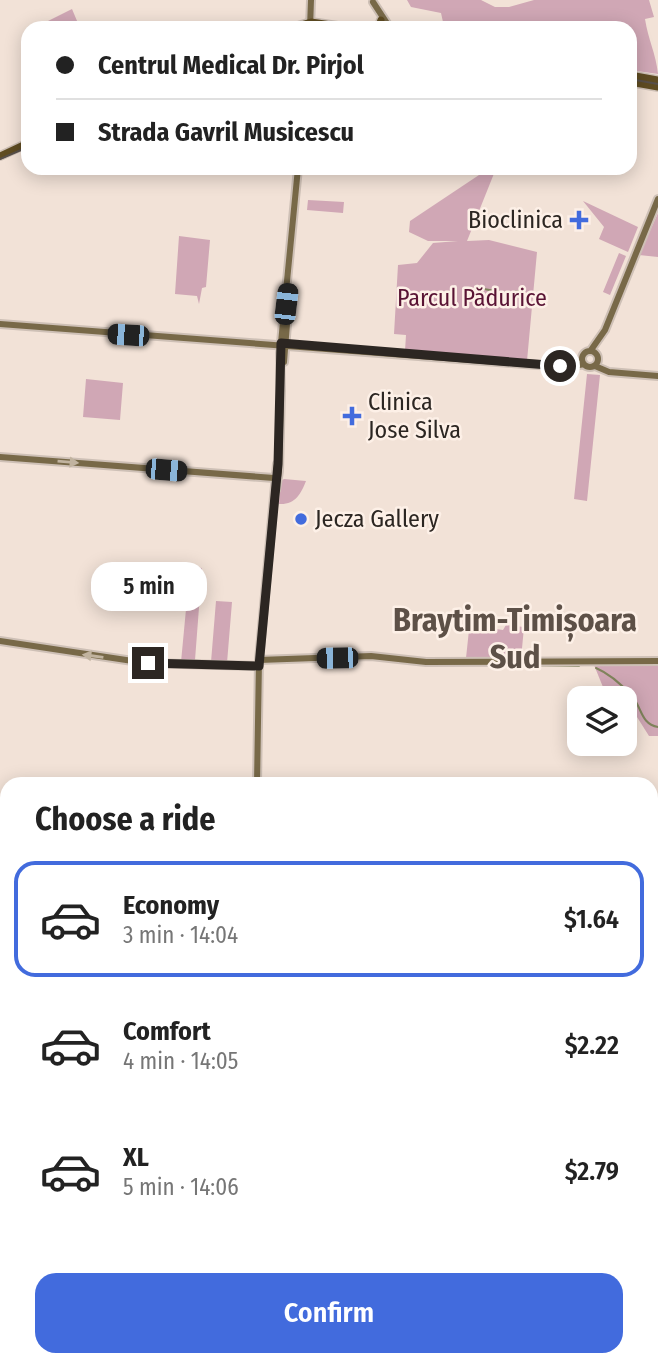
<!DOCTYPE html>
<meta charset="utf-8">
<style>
:root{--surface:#fff;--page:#f2f2f2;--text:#222;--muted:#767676;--line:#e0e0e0;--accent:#426bdd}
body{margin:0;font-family:"Fira Sans Condensed",sans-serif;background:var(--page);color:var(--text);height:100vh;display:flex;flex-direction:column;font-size:26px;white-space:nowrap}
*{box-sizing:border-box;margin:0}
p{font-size:23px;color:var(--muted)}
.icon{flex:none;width:38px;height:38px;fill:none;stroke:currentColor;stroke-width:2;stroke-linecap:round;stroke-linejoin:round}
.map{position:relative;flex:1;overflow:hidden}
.panel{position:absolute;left:0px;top:777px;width:658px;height:590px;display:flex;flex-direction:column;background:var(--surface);border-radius:21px 21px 0 0;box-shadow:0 4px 18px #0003}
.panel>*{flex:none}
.hud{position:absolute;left:21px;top:21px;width:616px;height:154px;border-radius:21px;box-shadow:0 4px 18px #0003;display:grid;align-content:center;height:154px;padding:0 35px;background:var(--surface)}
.tools{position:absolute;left:567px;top:686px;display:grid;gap:14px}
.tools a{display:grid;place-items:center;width:70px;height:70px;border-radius:14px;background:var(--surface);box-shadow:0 4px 18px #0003;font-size:35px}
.end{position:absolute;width:32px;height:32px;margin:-16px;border:9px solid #2c2622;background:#fff;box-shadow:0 0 0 4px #fff}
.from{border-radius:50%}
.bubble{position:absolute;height:49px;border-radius:21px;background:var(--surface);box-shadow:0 4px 18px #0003;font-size:23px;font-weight:600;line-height:49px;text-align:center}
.car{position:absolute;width:21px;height:42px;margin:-21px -10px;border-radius:9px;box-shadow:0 0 5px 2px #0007;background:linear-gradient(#222 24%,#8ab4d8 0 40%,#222 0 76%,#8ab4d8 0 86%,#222 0)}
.hud b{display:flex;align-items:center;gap:24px;height:66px;font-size:26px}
.hud b+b{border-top:2px solid var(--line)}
.hud i{width:18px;height:18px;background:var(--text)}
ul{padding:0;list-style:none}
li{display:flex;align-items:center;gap:21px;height:116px;margin:0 14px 10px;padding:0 21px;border:4px solid transparent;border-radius:21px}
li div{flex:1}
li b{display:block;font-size:26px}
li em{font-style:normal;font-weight:600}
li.current{border-color:var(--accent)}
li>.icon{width:63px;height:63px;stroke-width:1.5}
h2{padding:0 35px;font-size:32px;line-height:84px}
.cta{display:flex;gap:14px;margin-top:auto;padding:14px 35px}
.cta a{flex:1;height:80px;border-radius:21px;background:var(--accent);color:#fff;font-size:28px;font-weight:600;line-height:80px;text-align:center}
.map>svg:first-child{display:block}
.green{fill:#d0a7b5}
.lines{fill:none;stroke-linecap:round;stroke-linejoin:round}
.stream{stroke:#80845c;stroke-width:2}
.secondary-casing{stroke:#cec0b6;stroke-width:10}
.primary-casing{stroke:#cec0b6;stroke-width:10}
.secondary{stroke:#786948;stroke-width:6}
.primary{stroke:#5f4c22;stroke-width:7}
.tram{stroke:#574f4a;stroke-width:2}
.oneway{fill:#c1b39f}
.route{stroke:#2c2622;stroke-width:9}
.poi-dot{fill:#426bdd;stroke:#fdf0e7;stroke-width:2.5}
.labels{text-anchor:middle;stroke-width:5;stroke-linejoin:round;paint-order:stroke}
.poi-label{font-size:24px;fill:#2c2622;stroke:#fdf0e7;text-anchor:start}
.park-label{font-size:24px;fill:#591334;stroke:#fdf0e7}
.district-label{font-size:32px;font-weight:bold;fill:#5d5047;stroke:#fdf0e7}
</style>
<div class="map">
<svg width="658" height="1366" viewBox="0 0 658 1366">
<rect width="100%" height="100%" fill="#f2e2d7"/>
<path class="green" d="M407,0H481L495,7H509L534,0H649L654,17L645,19C648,39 656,54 658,74L630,70V28H437L443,22L441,13L411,7Z
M72,9L80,28H34Z
M488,169L495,171L467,241L489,240L537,252L527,361L405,351L406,335L394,334L398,265L417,263L433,243L458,241H428L409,232L410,221Z
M308,200L344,202L343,213L307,210Z
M583,201L638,227L628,252L599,239L604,227Z
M658,213V257L639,255Z
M179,236L210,240L206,287L202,288L199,304L197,296L175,294Z
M619,253L626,256L610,295L603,292Z
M587,374L600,375L587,501L574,499Z
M86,379L123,383L120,420L83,417Z
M284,479L306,481C301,494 295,505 279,504L281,481Z
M190,567L202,568L195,660L181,662Z
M216,601L232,602L227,663L211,662Z
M506,625L524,627L521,659L466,658L469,630L481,632L482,627L503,630Z
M658,664V736H649L625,698L605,692L594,665Z
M651,928L658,934V1205L651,1203Z
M0,1059L7,1061V1360H93L92,1366H0Z"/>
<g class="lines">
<path class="stream" d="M484,289L506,293L520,291
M524,665L579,666
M596,668C610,674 621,684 631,695C642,706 640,724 658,727
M651,932L658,938
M651,1139L658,1137
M433,1366L434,1360"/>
<g class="secondary-casing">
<path id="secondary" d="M373,2L390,28
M310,28L311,0
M0,324L524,364L569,367L584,364
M591,350L605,330L658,199
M582 359a8 8 0 1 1 16 0a8 8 0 1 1-16 0Z
M284,362L287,324
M595,366L609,372L658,376
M281,392L280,353L298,168
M0,457L274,478
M276,490L279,471L281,390
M0,641L146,663L259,666
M259,660L371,656L426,662L658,661
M257,784L259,660L277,464
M651,1326L658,1327
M183,1366L184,1360"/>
</g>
<g class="primary-casing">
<path id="primary" d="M291,28L311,22L351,28
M378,28L381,20
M630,75L658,80
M630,82L658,87
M0,156L28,143"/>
</g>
<use href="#secondary" class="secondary"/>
<use href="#primary" class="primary"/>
<path class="tram" d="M296,28H330
M630,79L658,84
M0,159L28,147"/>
</g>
<defs><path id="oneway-solid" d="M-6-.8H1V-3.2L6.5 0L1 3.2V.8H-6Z" transform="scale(1.75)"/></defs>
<g class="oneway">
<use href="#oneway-solid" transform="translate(68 462) rotate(5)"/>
<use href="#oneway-solid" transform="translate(93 656) rotate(-172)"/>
</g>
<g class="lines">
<path class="route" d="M148,663L259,666L278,464L281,343L560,366"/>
</g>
<g class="poi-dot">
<path d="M575.5 209.5h7v7h7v7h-7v7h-7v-7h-7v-7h7z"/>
<path d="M348.5 405.5h7v7h7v7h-7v7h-7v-7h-7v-7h7z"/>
<circle cx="301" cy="519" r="7"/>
</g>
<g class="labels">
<g class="poi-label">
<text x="563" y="228" text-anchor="end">Bioclinica</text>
<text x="368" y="410">Clinica<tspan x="368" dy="28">Jose Silva</tspan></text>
<text x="315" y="527">Jecza Gallery</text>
</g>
<g class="park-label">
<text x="472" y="306">Parcul Pădurice</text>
</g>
<g class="district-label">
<text x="515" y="631">Braytim-Timișoara<tspan x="515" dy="37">Sud</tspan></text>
</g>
</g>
</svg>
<div class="tools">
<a><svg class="icon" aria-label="layers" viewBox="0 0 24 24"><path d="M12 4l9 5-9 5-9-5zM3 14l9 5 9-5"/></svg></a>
</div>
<i class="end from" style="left:560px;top:366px"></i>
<i class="end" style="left:148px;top:663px"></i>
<div class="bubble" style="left:91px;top:562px;width:116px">5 min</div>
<i class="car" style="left:286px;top:304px;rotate:7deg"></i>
<i class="car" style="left:128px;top:335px;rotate:274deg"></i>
<i class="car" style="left:166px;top:470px;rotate:95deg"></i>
<i class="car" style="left:337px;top:658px;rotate:269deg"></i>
<div class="hud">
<b><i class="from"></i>Centrul Medical Dr. Pirjol</b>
<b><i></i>Strada Gavril Musicescu</b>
</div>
<section class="panel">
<h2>Choose a ride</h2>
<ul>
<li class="current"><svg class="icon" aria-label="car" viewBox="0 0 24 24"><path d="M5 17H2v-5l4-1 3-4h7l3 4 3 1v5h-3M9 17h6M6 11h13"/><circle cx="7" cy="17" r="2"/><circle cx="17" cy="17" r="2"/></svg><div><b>Economy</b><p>3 min · 14:04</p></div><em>$1.64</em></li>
<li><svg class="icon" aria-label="car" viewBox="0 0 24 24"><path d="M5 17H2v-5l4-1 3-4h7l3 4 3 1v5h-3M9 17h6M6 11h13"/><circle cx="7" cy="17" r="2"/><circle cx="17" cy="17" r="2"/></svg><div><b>Comfort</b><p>4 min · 14:05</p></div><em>$2.22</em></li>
<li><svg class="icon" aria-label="car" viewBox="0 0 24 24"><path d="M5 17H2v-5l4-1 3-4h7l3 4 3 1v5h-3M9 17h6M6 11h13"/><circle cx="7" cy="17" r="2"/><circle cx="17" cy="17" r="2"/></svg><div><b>XL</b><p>5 min · 14:06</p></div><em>$2.79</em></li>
</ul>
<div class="cta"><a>Confirm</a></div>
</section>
</div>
